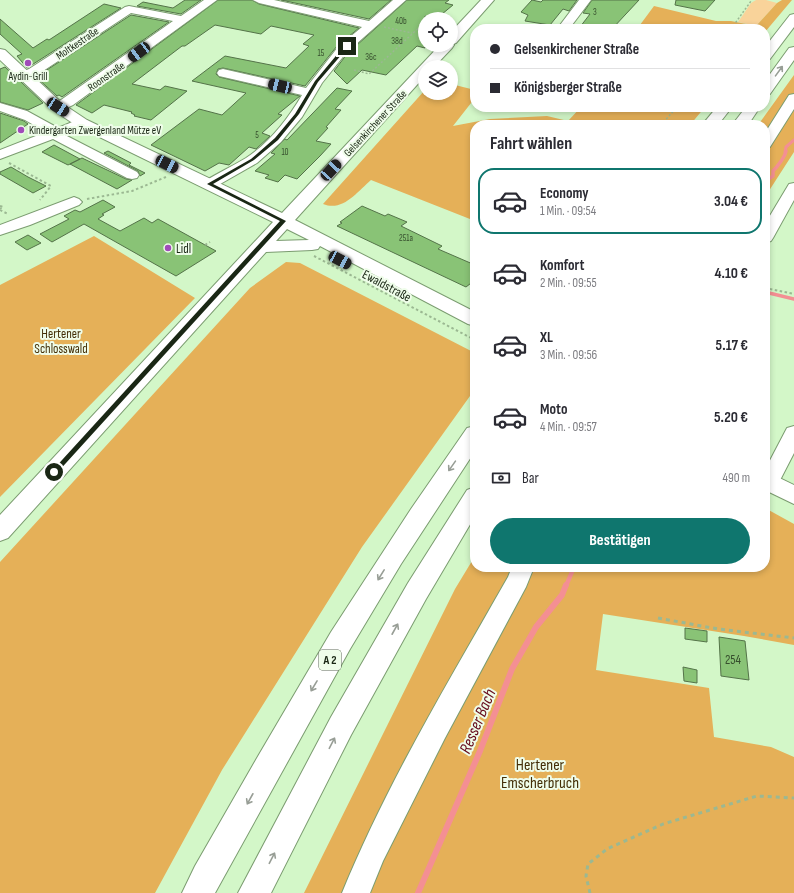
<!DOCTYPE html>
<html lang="de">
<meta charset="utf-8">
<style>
:root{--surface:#fff;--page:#f7f7f7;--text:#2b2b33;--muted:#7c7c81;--line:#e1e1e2;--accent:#0f766e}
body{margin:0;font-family:"Sofia Sans Condensed",sans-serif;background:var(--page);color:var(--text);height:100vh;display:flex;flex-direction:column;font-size:15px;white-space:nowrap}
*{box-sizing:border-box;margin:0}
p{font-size:13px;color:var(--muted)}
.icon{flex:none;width:22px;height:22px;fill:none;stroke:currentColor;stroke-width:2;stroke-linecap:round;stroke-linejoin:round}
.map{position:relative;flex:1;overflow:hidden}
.sheet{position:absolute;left:470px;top:120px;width:300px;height:452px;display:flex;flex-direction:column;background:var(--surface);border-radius:16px;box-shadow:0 2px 6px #0003}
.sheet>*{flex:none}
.banner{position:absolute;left:470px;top:24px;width:300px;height:88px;border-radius:16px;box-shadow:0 2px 6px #0003;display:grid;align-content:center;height:88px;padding:0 20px;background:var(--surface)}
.fabs{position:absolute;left:418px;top:12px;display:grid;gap:8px}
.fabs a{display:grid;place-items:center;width:40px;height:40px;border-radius:50%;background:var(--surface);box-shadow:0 2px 6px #0003;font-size:20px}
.end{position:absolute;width:18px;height:18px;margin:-9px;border:5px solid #1a2715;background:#fff;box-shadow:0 0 0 2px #fff}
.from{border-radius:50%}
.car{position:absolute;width:12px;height:24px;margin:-12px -6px;border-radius:5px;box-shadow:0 0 3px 1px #0007;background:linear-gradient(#222 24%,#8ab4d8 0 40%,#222 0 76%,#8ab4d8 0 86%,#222 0)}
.banner b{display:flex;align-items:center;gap:14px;height:38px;font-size:15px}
.banner b+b{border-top:1px solid var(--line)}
.banner i{width:10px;height:10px;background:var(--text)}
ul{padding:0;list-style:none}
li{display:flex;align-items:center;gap:12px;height:66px;margin:0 8px 6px;padding:0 12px;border:2px solid transparent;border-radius:16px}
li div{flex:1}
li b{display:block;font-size:15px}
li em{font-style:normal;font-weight:700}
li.active{border-color:var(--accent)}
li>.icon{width:36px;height:36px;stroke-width:1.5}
h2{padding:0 20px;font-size:18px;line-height:48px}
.pay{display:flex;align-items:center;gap:10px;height:44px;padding:0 20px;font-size:15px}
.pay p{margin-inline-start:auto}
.action{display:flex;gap:8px;margin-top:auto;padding:8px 20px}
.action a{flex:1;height:46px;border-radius:24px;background:var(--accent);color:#fff;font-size:16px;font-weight:700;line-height:46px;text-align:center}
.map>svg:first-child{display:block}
.green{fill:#f9d39a}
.forest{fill:#e5b058}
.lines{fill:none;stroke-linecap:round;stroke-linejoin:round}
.stream-far3{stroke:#f48f93;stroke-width:3}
.stream-far2{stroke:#f48f93;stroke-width:3.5}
.stream-far1{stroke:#f48f93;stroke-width:4.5}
.stream{stroke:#f48f93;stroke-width:6}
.building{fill:#89c376;stroke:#547349}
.minor-casing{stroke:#7b9c70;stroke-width:2}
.major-casing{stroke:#7b9c70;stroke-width:2}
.highway-casing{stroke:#7b9c70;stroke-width:2}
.path-far2{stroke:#9bb892;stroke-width:1.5;stroke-dasharray:2 2;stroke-linecap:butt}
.path-far1{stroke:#9bb892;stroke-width:2;stroke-dasharray:2.5 2.5;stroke-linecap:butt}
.path{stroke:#9bb892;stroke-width:3;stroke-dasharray:4 4;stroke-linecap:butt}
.minor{fill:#fff;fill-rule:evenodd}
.major{fill:#fff;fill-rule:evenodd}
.highway{fill:#fff;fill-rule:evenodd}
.oneway{stroke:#989e96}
.route{fill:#1a2715}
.poi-dot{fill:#a04bb9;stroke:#effdea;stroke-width:1.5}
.labels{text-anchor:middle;stroke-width:4;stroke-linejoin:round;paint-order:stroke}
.far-number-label{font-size:9px;fill:#364e2d}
.far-street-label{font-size:11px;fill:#1a2715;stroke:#effdea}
.far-poi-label{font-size:11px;fill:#1a2715;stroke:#effdea}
.shield{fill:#effdea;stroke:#5a6755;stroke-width:1}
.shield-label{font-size:12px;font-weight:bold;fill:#1a2715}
.poi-label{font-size:13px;fill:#1a2715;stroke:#effdea;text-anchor:start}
.street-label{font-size:13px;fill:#1a2715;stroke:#effdea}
.park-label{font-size:13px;fill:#432e06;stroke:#effdea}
.near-number-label{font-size:13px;fill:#364e2d}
.near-park-label{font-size:16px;fill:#432e06;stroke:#effdea}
.near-water-label{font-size:17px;font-style:italic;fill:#660b1c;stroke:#effdea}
</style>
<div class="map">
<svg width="794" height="893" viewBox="0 0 794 893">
<rect width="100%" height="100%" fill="#d3f7c8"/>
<path class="green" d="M756,0H766L777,3L756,26L738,22L751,3Z"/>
<path class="forest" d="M782,0H792L765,32V29H637L654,6L716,21H731L756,26L777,3Z
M794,75V152L765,197V125H758Z
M451,84L475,90V98L453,126L490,119L547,116L568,121L581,107H705L690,125H475V221L371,180C357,192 343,212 323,204L425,90V93H451Z
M94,236L195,298L0,497V285Z
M286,262L300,263L475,353V389L362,547L222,770L155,893H0V562L250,288Z
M765,508L794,524V645L744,636L603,614L596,670L709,688L714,737L771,747L794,757V893H304L455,589L475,556V567H765Z"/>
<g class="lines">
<path class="stream-far3" d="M785,152L786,147L794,140"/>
<path class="stream-far2" d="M765,187L767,185V180L773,176V171C777,167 785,157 786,151
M765,292L794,299"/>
<path class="stream-far1" d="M566,586L574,567"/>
<path class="stream" d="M418,893L480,751L512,669L536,627L562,595L566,585"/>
</g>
<path class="building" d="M185,0H201L181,14L137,6L143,2L173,8Z
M218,0H252L259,4L359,28L337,46L305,86L223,68L218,69L216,74L219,77L300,96L278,114L282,115L262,133L270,136L269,137L256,149L249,147L229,165L219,163L205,171L151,145L199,109L222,115L246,93L192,81L225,56L286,68L309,46L303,44L314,35L271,26L261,34L215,25L185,46H182L132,84L160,90L165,86L187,91L151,120L134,116L135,115L131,113L132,112L104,105L92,113L76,105Z
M281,0H391L369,19Z
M407,0H449L445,3L453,5L436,19L425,16V48L417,46L386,75L362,70L347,84L334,71L347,54Z
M532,0L541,2L543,0H577L569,11L563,9L550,25L525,21L528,15L521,12Z
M592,0H639L612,29H591L580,27L590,14L583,13Z
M676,0H715L705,11L675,5Z
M104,4L121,8L27,68L17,56L22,54L0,34V19L33,48L47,39L49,40Z
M131,15L169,22L62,97L59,95L57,96L36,77Z
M5,67L19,80L43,103L28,110L0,102V69Z
M337,88L352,91L335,109L341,110L326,127L328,128L316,141L331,144L320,156L297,179L285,175L278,182L265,178L269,175L255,171L275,154L271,153L285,139L287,140Z
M0,113L24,121L28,124L0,143Z
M54,145L80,159L68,165L42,152Z
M108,151L131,163L129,165L145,173L140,176L138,171L104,153Z
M82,158L126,179L132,180L117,189L70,164Z
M11,167L28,177L46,186L33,193L0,174V172Z
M103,200L115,207L102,214L104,215L98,219L120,231L144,218L152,223L158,219L216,251L176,276L84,224L52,242L40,234L69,219L64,216L75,210L80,212Z
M362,206L385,216L388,214L407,222L401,226L442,246L438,249L475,265V280L466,287L337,226L342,223L340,222Z
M28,235L41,243L27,250L15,242Z
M685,628L707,631V642L685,639Z
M719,637L745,641L749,680L721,676Z
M683,667L697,670V683L684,681Z"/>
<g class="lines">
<g class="minor-casing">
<path id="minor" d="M204,0H217L73,105C66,108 61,112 53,110L51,107L173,21L131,13L37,75L24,80L20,79L18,76L20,73L29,69L125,7L129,6L181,16Z
M253,0H274L369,21L393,0H406L346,53L322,83L302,117L281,142L257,163L215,187L210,188L205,187L203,184L205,181C218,173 233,166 246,158C269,143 288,119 302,95L219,76L217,73L219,70L223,69L306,88L338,47L362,27L259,3Z
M579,0H591L569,29H557Z
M794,94V109L770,147L765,148V133L789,95Z
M0,103L27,111L58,128L77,120H87L89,123L87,126L65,135L137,172L139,175L137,178L132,179L127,178L53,139L0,159V150L46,132L25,120L0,111Z
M794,183V200L773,238L771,241L765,243V224L789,184Z
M74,197L79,199L82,202L79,205L30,225L0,235V225Z
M794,426V453L776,488L769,490L765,489V470L787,428Z
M512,567H534L526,587L445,738L383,861L370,893H342C387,783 449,681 508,577Z"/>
</g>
<g class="major-casing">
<path id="major" d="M481,0H494L456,43L453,44L454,45L452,48L434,67H425V76L295,220L475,312V326L468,324L320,246L318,249L312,250L266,252L8,538L0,541V515L273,222L77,126L53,110L0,60V49L5,50L63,104L87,120L282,213L440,45H451V32ZM287,229L309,240L276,241Z
M765,471L794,485V504L765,490Z"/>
</g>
<g class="highway-casing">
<path id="highway" d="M794,14V27L770,59L765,60V47L790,15Z
M794,47V60L770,94L765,95V81L789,48Z
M717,107H732L718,125H702Z
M746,107H760L748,125H732Z
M475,426V451L401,564L350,649L215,893H182L195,866L257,758L331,632L411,509L467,428Z
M475,487V516L426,599L351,735L271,893H238L331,717L408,583L467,490Z"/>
</g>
<path class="path-far2" d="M428,19L433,13
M384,27L412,33
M731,29L751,1L750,0
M354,70L369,74L425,22
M661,125L677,107"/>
<path class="path-far1" d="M9,163L51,186L40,200
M87,199L132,191L166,177
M0,206L3,207L0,209
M0,210L8,214
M205,245L210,242
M314,256L475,340
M765,288L794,294"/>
<path class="path" d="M658,618L718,629L794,638
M590,893L586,876L588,864L607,849L663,824L757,796L794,798"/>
<use href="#minor" class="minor"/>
<use href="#major" class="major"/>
<use href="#highway" class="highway"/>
</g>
<defs><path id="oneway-shaft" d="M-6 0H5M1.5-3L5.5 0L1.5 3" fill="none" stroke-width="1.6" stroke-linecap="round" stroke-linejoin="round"/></defs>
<g class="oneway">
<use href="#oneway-shaft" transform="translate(779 71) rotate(-54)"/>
<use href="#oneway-shaft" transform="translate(452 466) rotate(125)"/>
<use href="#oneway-shaft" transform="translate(381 575) rotate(122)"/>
<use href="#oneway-shaft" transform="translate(395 629) rotate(-61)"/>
<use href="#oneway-shaft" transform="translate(314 686) rotate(121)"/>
<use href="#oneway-shaft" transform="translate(332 743) rotate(-63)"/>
<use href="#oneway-shaft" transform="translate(250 799) rotate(119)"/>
<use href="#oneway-shaft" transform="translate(272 858) rotate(-63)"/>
</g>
<path class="route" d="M345,45L349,46L318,82L299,114L278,140L254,160L213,184L286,221L56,474H52V471L280,221L207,184L251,159L275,138L295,114L315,81Z"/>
<g class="poi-dot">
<circle cx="28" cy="63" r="4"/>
<circle cx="21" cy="130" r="4"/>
<circle cx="168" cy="248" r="4"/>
</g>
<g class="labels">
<g class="far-number-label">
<text x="595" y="15">3</text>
<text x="401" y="24">40b</text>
<text x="397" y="44">38d</text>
<text x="321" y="56">15</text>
<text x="371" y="60">36c</text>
<text x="257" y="138">5</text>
<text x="285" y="155">10</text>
<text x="406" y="241">251a</text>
</g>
<g class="far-street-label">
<text transform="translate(77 43) rotate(-34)" y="4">Moltkestraße</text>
<text transform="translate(106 76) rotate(-35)" y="4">Roonstraße</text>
<text transform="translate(375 123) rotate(-47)" y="4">Gelsenkirchener Straße</text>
</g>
<g class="far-poi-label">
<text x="28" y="80">Aydin-Grill</text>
<text x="29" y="134" text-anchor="start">Kindergarten Zwergenland Mütze eV</text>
</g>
<rect class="shield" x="319" y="650" width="22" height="20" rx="3"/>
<g class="shield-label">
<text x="330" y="664">A 2</text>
</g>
<g class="poi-label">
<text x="176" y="253">Lidl</text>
</g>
<g class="street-label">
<text transform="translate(387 285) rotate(28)" y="5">Ewaldstraße</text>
</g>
<g class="park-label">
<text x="61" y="338">Hertener<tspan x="61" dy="15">Schlosswald</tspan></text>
</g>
<g class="near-number-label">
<text x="733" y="664">254</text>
</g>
<g class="near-park-label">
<text x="540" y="770">Hertener<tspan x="540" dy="18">Emscherbruch</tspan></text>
</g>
<g class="near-water-label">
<text transform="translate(477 721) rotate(-67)" y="6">Resser Bach</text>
</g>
</g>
</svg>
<div class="fabs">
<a><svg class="icon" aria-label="locate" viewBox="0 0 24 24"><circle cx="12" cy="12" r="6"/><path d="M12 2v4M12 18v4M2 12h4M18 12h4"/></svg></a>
<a><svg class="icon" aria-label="layers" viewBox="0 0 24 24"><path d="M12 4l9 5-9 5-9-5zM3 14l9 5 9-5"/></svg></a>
</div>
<i class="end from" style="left:54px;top:472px"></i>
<i class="end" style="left:347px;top:46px"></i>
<i class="car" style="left:139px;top:52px;rotate:233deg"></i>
<i class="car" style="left:280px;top:86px;rotate:283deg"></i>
<i class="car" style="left:58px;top:107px;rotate:123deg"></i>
<i class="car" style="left:167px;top:164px;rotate:116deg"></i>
<i class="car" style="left:331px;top:170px;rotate:43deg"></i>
<i class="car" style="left:340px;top:260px;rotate:118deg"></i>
<div class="banner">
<b><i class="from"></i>Gelsenkirchener Straße</b>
<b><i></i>Königsberger Straße</b>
</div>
<section class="sheet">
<h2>Fahrt wählen</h2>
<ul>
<li class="active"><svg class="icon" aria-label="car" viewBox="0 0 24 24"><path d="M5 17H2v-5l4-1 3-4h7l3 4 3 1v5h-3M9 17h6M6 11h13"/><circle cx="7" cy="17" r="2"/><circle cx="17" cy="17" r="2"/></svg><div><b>Economy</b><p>1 Min. · 09:54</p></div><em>3.04 €</em></li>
<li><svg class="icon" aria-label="car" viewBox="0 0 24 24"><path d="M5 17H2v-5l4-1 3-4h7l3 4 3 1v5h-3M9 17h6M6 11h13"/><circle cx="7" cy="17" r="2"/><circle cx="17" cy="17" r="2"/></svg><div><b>Komfort</b><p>2 Min. · 09:55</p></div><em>4.10 €</em></li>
<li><svg class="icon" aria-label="car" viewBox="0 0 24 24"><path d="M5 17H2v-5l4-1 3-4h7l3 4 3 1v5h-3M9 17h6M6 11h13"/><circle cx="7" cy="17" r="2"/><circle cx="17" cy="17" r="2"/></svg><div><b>XL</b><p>3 Min. · 09:56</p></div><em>5.17 €</em></li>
<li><svg class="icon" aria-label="car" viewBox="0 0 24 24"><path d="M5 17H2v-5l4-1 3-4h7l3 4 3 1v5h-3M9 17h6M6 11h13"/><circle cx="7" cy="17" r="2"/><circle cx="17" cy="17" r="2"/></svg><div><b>Moto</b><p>4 Min. · 09:57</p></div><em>5.20 €</em></li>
</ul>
<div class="pay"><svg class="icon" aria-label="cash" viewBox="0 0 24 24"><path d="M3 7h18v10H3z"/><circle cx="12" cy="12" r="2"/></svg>Bar<p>490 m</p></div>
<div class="action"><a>Bestätigen</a></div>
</section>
</div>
